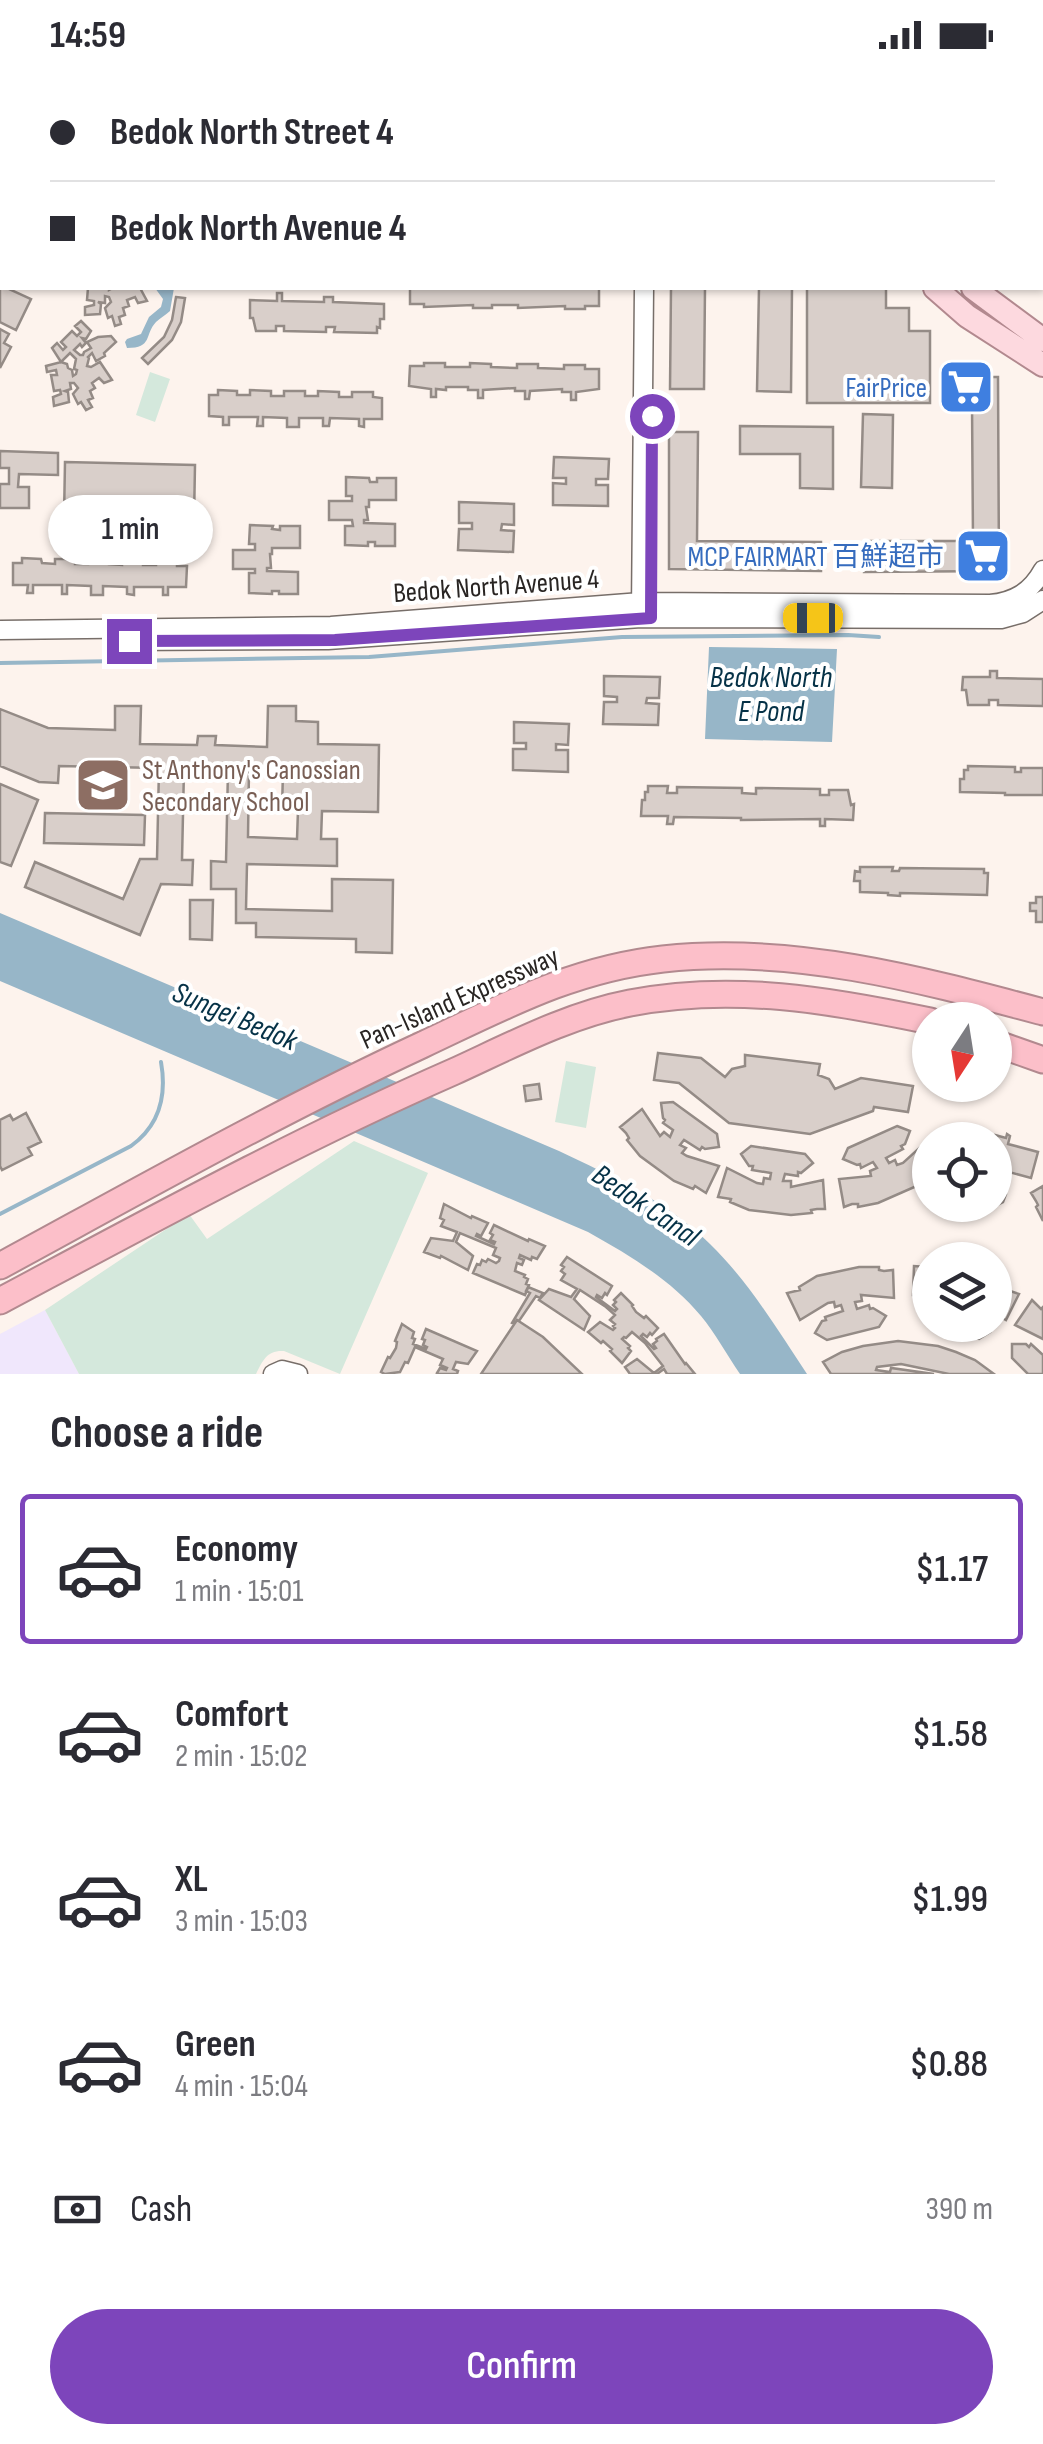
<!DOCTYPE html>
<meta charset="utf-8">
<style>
:root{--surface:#fff;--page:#f2f2f3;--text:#2b2b33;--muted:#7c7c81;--line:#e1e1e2;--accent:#7d45bb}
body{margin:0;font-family:"Sofia Sans Condensed","Noto Sans SC",sans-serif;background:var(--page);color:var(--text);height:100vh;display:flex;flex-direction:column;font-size:38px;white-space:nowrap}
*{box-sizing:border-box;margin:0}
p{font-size:32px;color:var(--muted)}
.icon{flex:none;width:55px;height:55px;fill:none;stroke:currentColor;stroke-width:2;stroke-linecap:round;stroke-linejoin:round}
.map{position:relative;height:1304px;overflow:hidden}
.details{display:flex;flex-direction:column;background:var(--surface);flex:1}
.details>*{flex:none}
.guide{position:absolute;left:0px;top:0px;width:1045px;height:220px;box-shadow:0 2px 8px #0004;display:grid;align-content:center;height:220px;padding:0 50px;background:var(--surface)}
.needle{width:65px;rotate:192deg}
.tools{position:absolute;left:912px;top:932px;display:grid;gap:20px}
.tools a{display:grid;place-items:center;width:100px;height:100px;border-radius:50%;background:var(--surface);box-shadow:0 2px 8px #0004;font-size:50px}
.end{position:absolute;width:45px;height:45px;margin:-22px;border:12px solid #7d45bb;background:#fff;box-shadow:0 0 0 5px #fff}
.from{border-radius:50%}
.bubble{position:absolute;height:70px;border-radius:35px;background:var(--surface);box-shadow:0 2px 8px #0004;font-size:32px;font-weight:600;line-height:70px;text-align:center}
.car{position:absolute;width:30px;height:60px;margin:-30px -15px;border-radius:12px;box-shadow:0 0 8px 2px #0007;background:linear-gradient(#f5c518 24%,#345 0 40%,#f5c518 0 76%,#345 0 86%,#f5c518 0)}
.guide b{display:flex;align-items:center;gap:35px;height:95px;font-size:38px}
.guide b+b{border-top:2px solid var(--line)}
.guide i{width:25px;height:25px;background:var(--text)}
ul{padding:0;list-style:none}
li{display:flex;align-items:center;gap:30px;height:150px;margin:0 20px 15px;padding:0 30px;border:5px solid transparent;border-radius:10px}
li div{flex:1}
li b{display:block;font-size:38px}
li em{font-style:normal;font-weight:600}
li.on{border-color:var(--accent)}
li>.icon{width:90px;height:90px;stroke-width:1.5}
h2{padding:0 50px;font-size:45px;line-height:120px}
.pay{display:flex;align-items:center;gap:25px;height:110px;padding:0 50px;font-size:38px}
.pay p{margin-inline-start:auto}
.button{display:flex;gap:20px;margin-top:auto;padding:20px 50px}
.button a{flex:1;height:115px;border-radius:60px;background:var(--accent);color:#fff;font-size:40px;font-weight:600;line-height:115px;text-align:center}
.status{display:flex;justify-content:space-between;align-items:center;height:70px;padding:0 50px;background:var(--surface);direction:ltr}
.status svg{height:28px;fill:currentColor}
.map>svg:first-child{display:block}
.industrial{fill:#f0e7fc}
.green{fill:#d4e8dc}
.water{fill:#97b6c8}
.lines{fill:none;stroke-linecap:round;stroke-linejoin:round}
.stream{stroke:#97b6c8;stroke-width:4}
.building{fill:#d9cfca;stroke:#948b86;stroke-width:2.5;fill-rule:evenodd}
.minor-casing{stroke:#776e69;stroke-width:21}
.major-casing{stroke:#b2898f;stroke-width:26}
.highway-casing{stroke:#b2898f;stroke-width:29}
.minor{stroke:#fff;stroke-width:18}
.major{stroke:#fdd9df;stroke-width:22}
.highway{stroke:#fcbfc9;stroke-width:25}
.route{stroke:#7d45bb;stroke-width:12}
.labels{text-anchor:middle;stroke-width:8;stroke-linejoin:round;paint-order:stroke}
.shop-label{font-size:28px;fill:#366cbe;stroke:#fff;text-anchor:end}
.street-label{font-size:28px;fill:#292523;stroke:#fff}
.education-label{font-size:28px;fill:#785e54;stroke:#fff;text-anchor:start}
.water-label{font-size:30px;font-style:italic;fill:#063247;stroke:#fff}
</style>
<div class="status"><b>14:59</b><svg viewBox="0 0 49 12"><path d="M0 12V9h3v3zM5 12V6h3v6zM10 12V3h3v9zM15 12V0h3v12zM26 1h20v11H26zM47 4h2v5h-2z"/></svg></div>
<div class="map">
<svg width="1043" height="1304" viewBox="0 0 1043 1304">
<rect width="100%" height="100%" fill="#fdf3ed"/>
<path class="industrial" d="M45,1240L79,1304H0V1264Z"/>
<path class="green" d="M150,302L170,309L155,352L136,345Z
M566,991L596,997L586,1058L555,1052Z
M354,1071L428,1103L340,1304L284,1281C267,1280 263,1290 256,1304H79L45,1240L189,1144L207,1169Z"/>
<path class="water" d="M155,218H174L170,241C166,245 160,248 156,252C144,265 153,278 127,278L125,272L127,269L141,264L149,247L161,237L163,229Z
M709,577L837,579L832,672L705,669Z
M0,843L559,1081C612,1106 668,1132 710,1174C749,1212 777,1259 807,1304H740C727,1285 715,1263 701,1246C670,1209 629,1185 588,1162L0,911Z"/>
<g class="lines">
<path class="stream" d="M0,593L369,587L622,567L848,565L879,567
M0,1144L131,1076C160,1055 167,1026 161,992"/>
</g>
<path class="building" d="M0,0H35V2H2V7L0,6Z
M177,0H242L248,2H185Z
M466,0H539L538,2H465Z
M644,0H683L693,2H638Z
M1043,0V13L1042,2H876L874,1Z
M0,60L2,61V97L0,104Z
M0,215L31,229L16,260L0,252Z
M88,218H109V220L113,218H140L147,231L138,233L135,227L127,230L129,236L123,238L125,245L119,247L121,254L115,256L112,246L108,248L105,238L111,232L109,227L105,226V233L98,232L101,234L100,244L85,245V237L94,235V231L87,230Z
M410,218H599V236H585V239H565V236L518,238V235H492V238H473V235L424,237V234H410Z
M671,218H705L704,319H670Z
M759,218H792L791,322L757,321Z
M807,218H886V238H909V261H930V333H807Z
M277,223H282V231L324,232V227H333V232L384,234V249H380V258L377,257V263L334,262L335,257H326V262L284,261V256H276V261H256L253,248H250V230L277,231Z
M176,227L185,228L181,252L172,270L148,294L142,288L164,267L172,250Z
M81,251L91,261L86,269L82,268L86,273L82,277L80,274L74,280L80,285H83L84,282L91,278L87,272L98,267L111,266L116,272L104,283L105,286L96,291L92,283L88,287L89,288L87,296L91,297L100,292L112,310L104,313L99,308L92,313L95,318L90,321L93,328L88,330L92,337L86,340L81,332L78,334L73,324L78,318L74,313H70L71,319L65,321L68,322L69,332L54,336L53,327L61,324L60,320L54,321L51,305H57L56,300L47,302L46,296L61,292L67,294L68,298L72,300L73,306L76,304L77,300L74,299L76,289L70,283L61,292L52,278L57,273L63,280L66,277L61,272L72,261L77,266L81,262L75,256Z
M0,259L9,264L4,273L11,277L0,298Z
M424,293H445V297H470V293L491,294V297L517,298V294H538V298L564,299V295H585V299H599V319L576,322V330H571V322H562V319L530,321L529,329H525V321H515V318L483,320V328H478V320H468V317H446V320L436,319V327H431V319L409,316L410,296H424Z
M944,307H998L999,501L864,502V471H973L972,334H945Z
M218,320L237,321V325H250V320L271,321V326H284V321H305V326H318V321L339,322V327H352V322H373V327L382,328V349H364V357L359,356V349L330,348L329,356H323V348H299V357H287V348L263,347V356H257L258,347H229V355H223V347L209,346V325H218Z
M863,344L893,345L892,418L861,417Z
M740,356L833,357V419L800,418V384H740Z
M669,362H698L697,471L821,472V501L669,499Z
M0,381L58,383V405L19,404L18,417H29V438H0V414H9V398H0Z
M554,387L609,389L608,409H596V415H608V436L553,435V413L566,414V408H553Z
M65,392L195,395L194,450L64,448Z
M346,407L369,408L370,412H377V408H396V430H369V437H366L368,450H364V453L395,454V476H375V472H368V476L345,475V456H353L352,450H329V431H352V426H346Z
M459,432L514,434V455L502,454L501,460L514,461L513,482L458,480L459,459H472V453H459Z
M250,455L273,456L272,459L280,460V456H300V478H272V484H270L271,498H267V501L298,502V524H279V521H272V524L249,523V503H255V499H233V480H255V474H249Z
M22,488L41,489L42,493L55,494V489H75V494H88V489H109V494L122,495V489L143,490V495H156V490H177V496H187L186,517H168V525H163V517H134V525L127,524V517L103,516V525H91V516L67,515V524H62V515H33V523H27L28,515H13V493H22Z
M990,601H997V608L1043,609V636L998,635V630H989V635H968L966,620H962L963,607H990Z
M604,606L660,607L659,628H647L646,633L659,634L658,655L603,654L604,632H617V627L604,626Z
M115,636H141L140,674L197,675L198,666H216L215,675L267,677L268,636H296V651L318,652V674L379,675L378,742L322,741L321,769H337V796L247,794L246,839L332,841V809L393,810L392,883L356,882V869L256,867V853H236V819H211V791L226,792L228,700L184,699L182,790H193L192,815L161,814L140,865L25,817L35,792L123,829L140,789H157L159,698L59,696L58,713L39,712L0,696V639L48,658L115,660ZM249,700L283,701L282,740H298L297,769L248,767Z
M514,652L569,654L568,675L556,674V680H568V702L513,700V679H526V673H514Z
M968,696L1015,697V702H1021V698H1043V725H1005V723L960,722V709H964V700H968Z
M0,714L38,730L11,796L0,792Z
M648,716H668L667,723H677V717L742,718V723L756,724V718L820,719V725H829V720H848L851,735L854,734L853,750L825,749V756H820V749L741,750V748L674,747L673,754H667L668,746H641L642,730H645V722H648Z
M45,743L145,745L144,775L44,773Z
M860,797H893L892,801H899L900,798L984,799V803H988L987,825L900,823V826L888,825V823L860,822V811H854L855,801L860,802Z
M1036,827H1043V852H1036V841H1030V833H1036Z
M190,830H213L212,870L190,869Z
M658,983L701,988L725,1007L732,999L745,996V985L820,994L818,1005L829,1009L835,1019L861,1008L913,1016L908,1042L874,1037L873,1041L810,1064L729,1053L679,1013L654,1010Z
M539,1014L541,1029L526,1031L524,1016Z
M673,1032L717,1064L719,1077L705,1079L702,1077L700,1080L684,1070L680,1075L686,1078L682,1083L687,1086L719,1096L706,1123L695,1116L693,1119L674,1111L640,1086L627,1070L629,1068L626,1063L620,1057L642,1039L660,1066L664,1062L670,1067L673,1060L663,1053L665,1050L663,1048L661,1033Z
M26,1043L41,1072L28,1078L32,1085L2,1100L0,1096V1050L10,1045L13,1050Z
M897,1056L910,1061L905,1074L901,1076L903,1079L886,1088L889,1093L895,1090L897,1095L903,1093L927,1071L930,1075V1107L928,1111L878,1133L858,1137V1134H852L844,1137L839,1109L871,1106L870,1101L877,1098L873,1092L861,1098L860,1094L857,1095L843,1089L848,1078Z
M962,1060L993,1069L995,1065L1006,1068L1007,1064L1010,1066L1008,1074L1038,1082L1031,1108L998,1099L1000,1092L995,1091V1070H959Z
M751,1076L805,1084L813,1093L801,1103L798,1102V1106L785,1104L783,1111H791V1117L823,1110L825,1139H817L811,1140L812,1143L791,1145L749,1140L730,1132L731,1129L718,1127L727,1098L757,1113L763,1114L764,1108L770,1109L771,1103L752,1100L753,1096H749L741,1084Z
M995,1115L1002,1117L1006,1124L1003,1132L995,1136L993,1135H995Z
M1043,1116V1151L1036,1137L1038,1135L1036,1131L1031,1123Z
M444,1134L471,1148L472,1146L488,1153L481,1166L477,1164L476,1166L494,1174L495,1172L490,1170L493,1165L490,1163L494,1155L528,1171L529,1169L545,1176L537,1189L532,1187L531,1190L520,1185L519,1188L524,1190L522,1195L517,1193L515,1201L525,1205L524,1207L528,1209L526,1214L529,1215L525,1225L473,1203L477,1194L480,1195L482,1190L486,1192L488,1189L496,1193L499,1191L500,1188L493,1185L496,1178L460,1163L456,1172L473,1186L468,1200L441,1186L440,1188L424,1182L431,1168L453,1171L457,1162L441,1156L444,1150L440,1148Z
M567,1187L612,1216L607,1225L605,1223L602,1228L597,1225L596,1227L615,1241L617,1239L613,1235L616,1232L614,1230L621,1223L633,1235L632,1236L636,1242L644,1248L646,1246L658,1258L652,1265L650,1263L647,1267L643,1264L641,1266L654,1279L656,1278L653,1274L657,1271L656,1269L664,1264L685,1294L686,1293L695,1304H667L664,1299L657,1304H630L625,1297L637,1289L654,1303L663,1296L645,1273L632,1262L626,1268L624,1267L622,1269L630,1276L628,1278L631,1281L622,1293L610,1281L612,1279L603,1271L601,1273L588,1262L600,1252L613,1260L615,1258L613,1256L615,1254L610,1250L615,1245L606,1237L580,1220L574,1229L590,1246L584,1260L539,1230L549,1219L571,1227L577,1219L561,1210L565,1204L561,1201L564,1197L561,1195Z
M929,1194L930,1222L927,1225H913L914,1196L928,1197Z
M859,1197H879V1200L884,1201L893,1200L894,1228L861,1225L862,1231L855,1232L857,1239L869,1235L870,1239L873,1238L886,1246L879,1257L827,1270L815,1263L822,1251L826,1250L825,1247L843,1241L841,1235L835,1237L834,1232L828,1233L800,1250L787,1223L800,1220L799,1217L817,1206Z
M995,1208L1008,1216L1007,1220L1019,1224L1006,1250L995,1244Z
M528,1217L543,1223L540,1228L536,1226L519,1251L517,1250L514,1254L512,1253L530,1223L526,1221Z
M1032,1230L1041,1239L1043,1237V1269L1015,1255Z
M930,1237V1255L927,1254L920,1243Z
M517,1250L543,1267L582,1304H481Z
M402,1254L414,1262L412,1268L415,1269L413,1274L426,1279L427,1277L423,1275L425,1270L422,1269L426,1259L477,1281L468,1294L456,1292L453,1299L458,1301L457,1304H439L437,1303L440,1298L446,1300L447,1298L440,1295L443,1289L415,1277L408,1293L405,1292L400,1302L385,1304L381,1302L388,1287L390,1288L396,1278L397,1272L395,1271Z
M930,1255H986L990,1262L979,1269Z
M898,1271L938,1276L956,1282L975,1290L994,1304H949L901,1294L877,1297L876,1300L890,1302L891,1298L934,1304H831L823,1292L842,1282L863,1276Z
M1012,1274H1026L1029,1277L1031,1274L1043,1285V1304H1028L1012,1288Z"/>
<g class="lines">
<g class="minor-casing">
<path id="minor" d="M133,0L135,2
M53,2L54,0
M0,27L2,28
M0,146L2,139
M641,542L644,218
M0,560L331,556L641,532L990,534C1014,532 1031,522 1043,500
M120,571L328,570L641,548L1001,549L1023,543L1043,530
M273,1304L282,1300L298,1304"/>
</g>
<g class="major-casing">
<path id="major" d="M778,0L779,2
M803,0V2
M935,218L967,246L1043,295
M973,218L1043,270"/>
</g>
<g class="highway-casing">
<path id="highway" d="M995,973L1043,990
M0,1196C140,1120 278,1042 422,975C503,937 572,899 663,889C793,875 919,909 1043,942
M0,1231C150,1151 298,1070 453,1002C510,976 568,945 630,933C732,913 830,930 930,951"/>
</g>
<use href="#minor" class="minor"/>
<use href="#major" class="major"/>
<use href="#highway" class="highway"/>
</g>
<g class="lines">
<path class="route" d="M129,571L335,570L651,548L652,346"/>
</g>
<defs>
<g id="supermarket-square" transform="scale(2.875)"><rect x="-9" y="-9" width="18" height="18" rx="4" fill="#3f7fe0" stroke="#fff"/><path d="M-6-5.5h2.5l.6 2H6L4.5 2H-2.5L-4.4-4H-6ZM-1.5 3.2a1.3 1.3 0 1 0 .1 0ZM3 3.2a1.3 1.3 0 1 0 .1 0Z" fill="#fff"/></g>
<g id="school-square" transform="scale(2.875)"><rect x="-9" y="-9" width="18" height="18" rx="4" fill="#8d6e63" stroke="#fff"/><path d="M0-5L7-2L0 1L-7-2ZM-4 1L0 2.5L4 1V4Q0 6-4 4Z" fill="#fff"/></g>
</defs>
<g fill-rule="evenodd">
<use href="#supermarket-square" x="966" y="317"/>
<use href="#supermarket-square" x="983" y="486"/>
<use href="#school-square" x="103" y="715"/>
</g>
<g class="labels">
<g class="shop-label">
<text x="927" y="327">FairPrice</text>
<text x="944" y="496">MCP FAIRMART 百鮮超市</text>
</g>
<g class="street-label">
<text transform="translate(496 515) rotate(-4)" y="10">Bedok North Avenue 4</text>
<text transform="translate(459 927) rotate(-24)" y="10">Pan-Island Expressway</text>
</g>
<g class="education-label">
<text x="142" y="709">St Anthony's Canossian<tspan x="142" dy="32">Secondary School</tspan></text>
</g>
<g class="water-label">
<text x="771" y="617">Bedok North<tspan x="771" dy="34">E Pond</tspan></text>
<text transform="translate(235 946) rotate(23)" y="10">Sungei Bedok</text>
<text transform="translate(646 1135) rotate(34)" y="10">Bedok Canal</text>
</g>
</g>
</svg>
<div class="tools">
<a><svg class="needle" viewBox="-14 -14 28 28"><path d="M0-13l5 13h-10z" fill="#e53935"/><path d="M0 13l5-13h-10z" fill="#7c7c81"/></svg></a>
<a><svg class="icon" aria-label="locate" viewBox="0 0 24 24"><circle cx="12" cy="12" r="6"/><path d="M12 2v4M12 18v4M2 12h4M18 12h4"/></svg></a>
<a><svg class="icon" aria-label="layers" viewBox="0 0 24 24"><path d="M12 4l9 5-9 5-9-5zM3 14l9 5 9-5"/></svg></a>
</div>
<i class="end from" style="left:652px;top:346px"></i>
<i class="end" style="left:129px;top:571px"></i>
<div class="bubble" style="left:48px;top:425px;width:165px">1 min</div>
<i class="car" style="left:813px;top:548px;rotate:270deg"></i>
<div class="guide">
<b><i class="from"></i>Bedok North Street 4</b>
<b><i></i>Bedok North Avenue 4</b>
</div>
</div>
<section class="details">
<h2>Choose a ride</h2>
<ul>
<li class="on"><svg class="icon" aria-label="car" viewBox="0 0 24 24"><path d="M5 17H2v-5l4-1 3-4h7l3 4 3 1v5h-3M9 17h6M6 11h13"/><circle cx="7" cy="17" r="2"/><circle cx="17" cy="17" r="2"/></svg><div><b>Economy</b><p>1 min · 15:01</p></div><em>$1.17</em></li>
<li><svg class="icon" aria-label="car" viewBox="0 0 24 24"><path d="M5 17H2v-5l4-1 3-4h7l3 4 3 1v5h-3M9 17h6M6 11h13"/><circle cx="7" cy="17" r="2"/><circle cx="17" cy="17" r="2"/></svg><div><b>Comfort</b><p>2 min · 15:02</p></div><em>$1.58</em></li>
<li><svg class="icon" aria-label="car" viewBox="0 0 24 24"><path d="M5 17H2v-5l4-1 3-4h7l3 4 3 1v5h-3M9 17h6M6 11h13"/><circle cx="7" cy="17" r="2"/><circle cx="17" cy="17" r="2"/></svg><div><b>XL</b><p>3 min · 15:03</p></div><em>$1.99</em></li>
<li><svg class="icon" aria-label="car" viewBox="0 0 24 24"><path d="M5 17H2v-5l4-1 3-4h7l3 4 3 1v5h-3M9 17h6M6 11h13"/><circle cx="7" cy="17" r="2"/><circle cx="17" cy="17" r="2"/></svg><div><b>Green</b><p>4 min · 15:04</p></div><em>$0.88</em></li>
</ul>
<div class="pay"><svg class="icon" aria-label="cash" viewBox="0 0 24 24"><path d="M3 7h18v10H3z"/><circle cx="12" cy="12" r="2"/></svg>Cash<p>390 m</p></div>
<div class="button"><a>Confirm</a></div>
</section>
